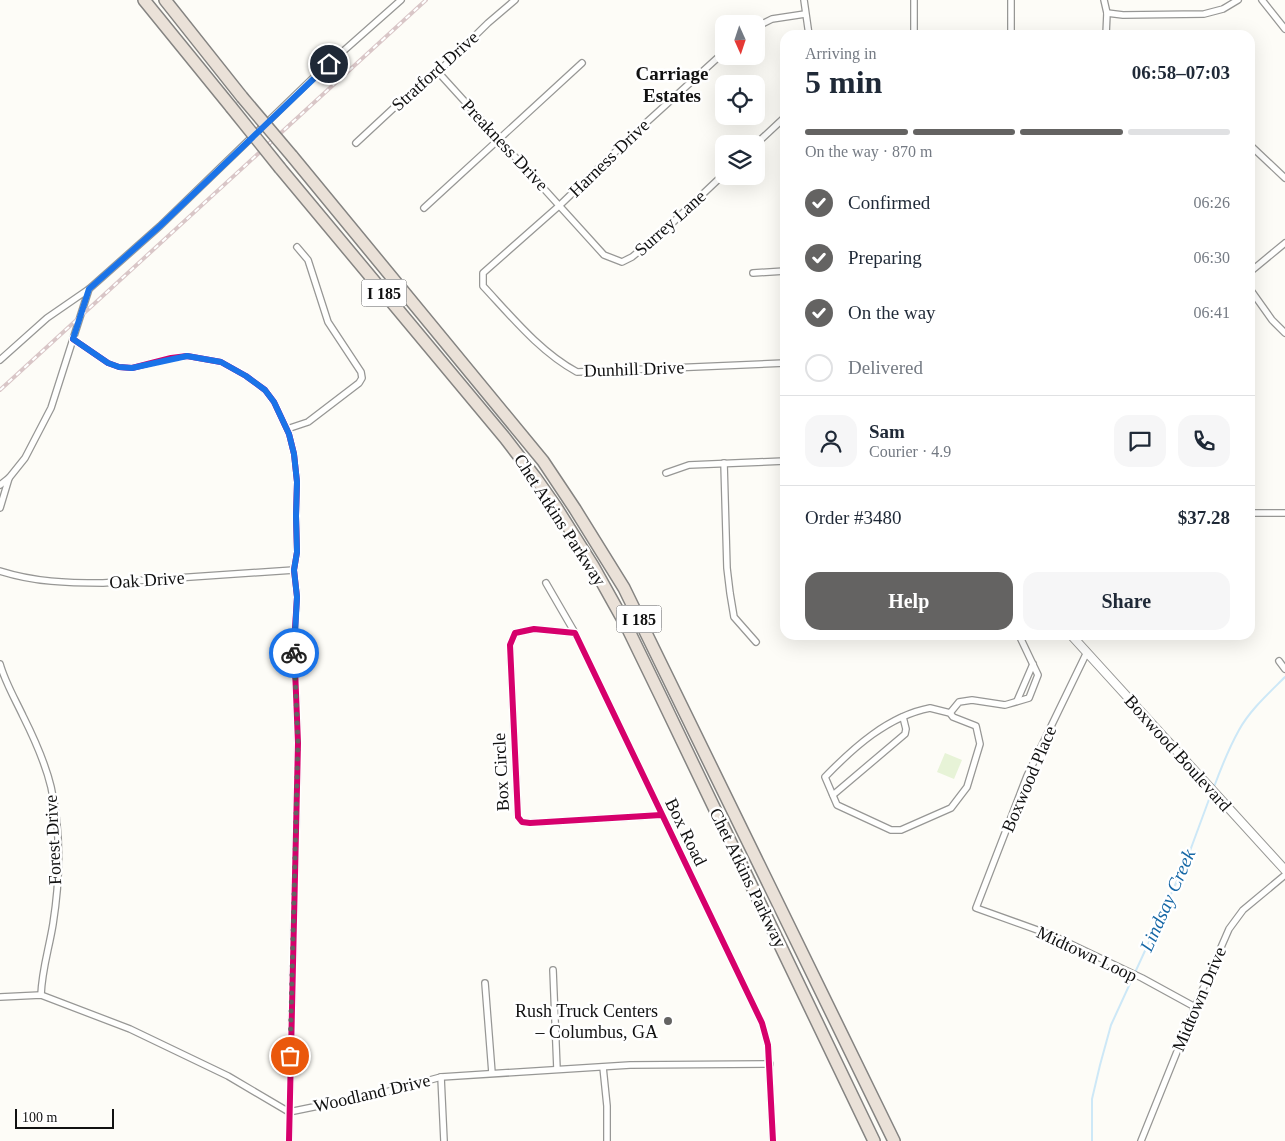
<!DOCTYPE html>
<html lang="en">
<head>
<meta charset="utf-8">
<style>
  body { margin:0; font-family:"Times New Roman",serif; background:#f6f6f7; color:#1f2937; height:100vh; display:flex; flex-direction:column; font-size:19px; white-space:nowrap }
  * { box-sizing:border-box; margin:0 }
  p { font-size:16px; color:#747a83 }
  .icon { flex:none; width:28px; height:28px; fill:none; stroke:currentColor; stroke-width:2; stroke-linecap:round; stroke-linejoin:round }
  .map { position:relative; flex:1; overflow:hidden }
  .drawer { position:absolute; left:780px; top:30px; width:475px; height:610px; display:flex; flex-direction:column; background:#fff; border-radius:15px; box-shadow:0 5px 20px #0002 }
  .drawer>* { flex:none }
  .needle { width:32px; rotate:177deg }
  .controls { position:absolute; left:715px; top:15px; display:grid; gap:10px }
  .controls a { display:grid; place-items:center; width:50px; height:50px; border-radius:10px; background:#fff; box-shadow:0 5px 20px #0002; font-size:25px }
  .scale { position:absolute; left:15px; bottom:12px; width:99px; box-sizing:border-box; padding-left:5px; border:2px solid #111; border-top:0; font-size:14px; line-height:18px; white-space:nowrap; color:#111; -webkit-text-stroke:4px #fff; paint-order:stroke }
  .pin { position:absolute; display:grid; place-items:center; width:42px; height:42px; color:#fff; margin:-21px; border:2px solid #fff; border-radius:50%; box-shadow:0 1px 5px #0007 }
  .courier { position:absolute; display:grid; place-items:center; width:50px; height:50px; margin:-25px; border:4px solid #1a73e8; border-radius:50%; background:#fff; color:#222; box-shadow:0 1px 6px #0007 }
  .headline em { font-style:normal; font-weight:700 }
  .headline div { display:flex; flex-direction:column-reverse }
  .headline { display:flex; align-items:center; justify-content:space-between; height:85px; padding:0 25px }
  h1 { font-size:32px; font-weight:700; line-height:38px }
  .bar { display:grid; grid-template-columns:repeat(4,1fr); gap:8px 5px; align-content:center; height:60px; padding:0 25px }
  .bar i { height:6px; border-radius:4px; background:#e0e1e3 }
  .bar .on { background:#646362 }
  .bar p { grid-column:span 4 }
  .line { display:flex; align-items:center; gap:12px; padding:0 25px; border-top:1px solid #e0e1e3 }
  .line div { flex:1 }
  .round { display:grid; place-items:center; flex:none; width:52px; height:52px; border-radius:15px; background:#f6f6f7 }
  ol { padding:0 25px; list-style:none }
  li { display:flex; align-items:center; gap:15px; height:55px }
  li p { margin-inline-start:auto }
  li .icon { padding:5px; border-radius:50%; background:#646362; color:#fff; stroke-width:4 }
  li:last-child { color:#747a83 }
  li i { width:28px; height:28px; border:2px solid #e0e1e3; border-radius:50% }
  .action { display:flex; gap:10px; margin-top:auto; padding:10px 25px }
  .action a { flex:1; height:58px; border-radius:15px; background:#646362; color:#fff; font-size:20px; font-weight:700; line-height:58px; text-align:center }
  .action a+a { background:#f6f6f7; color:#1f2937 }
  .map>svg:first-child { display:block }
  .green { fill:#e7f3d7 }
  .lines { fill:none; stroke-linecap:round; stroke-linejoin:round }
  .stream { stroke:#cde8f7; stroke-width:2 }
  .minor-casing { stroke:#979795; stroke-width:8 }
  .tertiary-casing { stroke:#979795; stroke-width:10 }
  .motorway-casing { stroke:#858482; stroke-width:14 }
  .minor { stroke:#fffffe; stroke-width:5.5 }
  .tertiary { stroke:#fffffe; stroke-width:8 }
  .motorway { stroke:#eae1d8; stroke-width:11 }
  .rail-casing { stroke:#d9c6c7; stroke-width:4 }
  .rail { stroke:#fff; stroke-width:2; stroke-dasharray:5.5; stroke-linecap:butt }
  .motorway-bridge-casing { stroke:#858482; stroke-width:14; stroke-linecap:butt }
  .motorway-bridge { stroke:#eae1d8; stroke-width:11 }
  .cycleway-casing { stroke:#fff; stroke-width:9 }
  .cycleway { stroke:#d6006c; stroke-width:6 }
  .done { stroke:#646362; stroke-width:5; stroke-dasharray:0 9 }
  .route { stroke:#1a73e8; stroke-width:6 }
  .poi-dot { fill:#646362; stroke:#fff; stroke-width:2 }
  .labels { text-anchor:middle; stroke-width:5; stroke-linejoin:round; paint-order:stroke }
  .shield { fill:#fff; stroke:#585858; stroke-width:1 }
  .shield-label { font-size:16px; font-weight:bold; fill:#111 }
  .street-label { font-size:18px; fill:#111; stroke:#fff }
  .poi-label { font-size:18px; fill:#111; stroke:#fff; text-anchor:end }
  .neighbourhood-label { font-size:19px; font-weight:bold; fill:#111; stroke:#fff }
  .water-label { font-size:19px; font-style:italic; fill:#1768a6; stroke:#fff }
</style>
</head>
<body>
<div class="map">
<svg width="1285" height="1141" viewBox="0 0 1285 1141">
  <rect width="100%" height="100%" fill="#fdfcf7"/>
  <!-- green -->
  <polygon class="green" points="945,753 962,760 954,779 937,772"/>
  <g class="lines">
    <!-- stream -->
    <g class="stream">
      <path d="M1214,787C1221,768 1229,748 1239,730C1250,710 1269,693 1285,677"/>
      <polyline points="1092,1141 1092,1099 1100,1065 1111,1025 1187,859 1211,794"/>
    </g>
    <defs>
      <g id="minor">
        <polyline points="804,0 809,35"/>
        <polyline points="1104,0 1107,13 1106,35"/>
        <polyline points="1262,0 1285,29"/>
        <polyline points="1107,13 1123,15 1204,14 1223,9 1238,0"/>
        <polyline points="756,27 772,19 805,14"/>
        <polyline points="914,35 914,0"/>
        <polyline points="1011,35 1011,0"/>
        <path d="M724,52L637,131L560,205L483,273V286C511,316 540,352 577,372L785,363"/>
        <polyline points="438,72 604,255 622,262 632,257 668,227 724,174"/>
        <polyline points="356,143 398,104 438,72 488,23 515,0"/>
        <polyline points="756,144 785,117"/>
        <polyline points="1250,145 1285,178"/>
        <polyline points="424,208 582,63"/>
        <polyline points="1250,272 1285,243"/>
        <polyline points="753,273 785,271"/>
        <polyline points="1250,289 1272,320 1285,333"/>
        <polyline points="73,339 108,363 119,367 132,368 171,358 187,356 221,362 246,376 265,390 274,402 289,434 294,454 297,482 296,516 297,552 294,570 297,597 294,644 298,743 289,1141"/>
        <polyline points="0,360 47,318 89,289"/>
        <polyline points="287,429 308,422 359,383 362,378 361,372 328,322 308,260 297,247"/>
        <polyline points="724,463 727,568 730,593 734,617 756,642"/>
        <polyline points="666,473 689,465 785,461"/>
        <polyline points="0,485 9,478 25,458 51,408 89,289 160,226 314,77 401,0"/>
        <polyline points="0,508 9,478"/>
        <polyline points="1250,513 1285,513"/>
        <path d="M0,571C35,582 67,583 103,583L294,570"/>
        <polyline points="546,583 575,633"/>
        <polyline points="1087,652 1027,776 976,908 1054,936 1142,978 1195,1007"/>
        <polyline points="1279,661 1285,669"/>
        <path d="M0,664C5,682 15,699 23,716C33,736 46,766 51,787C61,831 60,880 53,924C49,949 42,969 41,995"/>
        <polyline points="1017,701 1033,664"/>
        <path d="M930,708L950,713L953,717L976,726L980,744L967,787L951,808L901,830H891L837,805L825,777C853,748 888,716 930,708Z"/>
        <polyline points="950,713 959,702 972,700 1005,705 1029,698 1038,675 1019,635"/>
        <polyline points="833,795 905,734 906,729 903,717"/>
        <polyline points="661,815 530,823 522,822 518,817 510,645 515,633 534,629 575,633 762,1023 768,1045 773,1141"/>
        <polyline points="553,970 557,1069"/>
        <polyline points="485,983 492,1073"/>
        <polyline points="0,997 41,995 130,1029 228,1076 289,1112 382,1093 441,1077 630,1065 770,1064"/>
        <polyline points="603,1067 607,1106 607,1141"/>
        <polyline points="441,1077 444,1141"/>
        <polyline points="1141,1141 1195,1007 1229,929 1243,910 1285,875"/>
      </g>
      <polyline id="tertiary" points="1071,635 1285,870"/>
      <g id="motorway">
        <polyline points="144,0 231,107"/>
        <polyline points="165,0 242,97"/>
        <polyline points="292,156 543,461 575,509 624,588 894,1141"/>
        <polyline points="280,168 505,438 535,477 556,507 593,566 627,627 661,697 874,1141"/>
      </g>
    </defs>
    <!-- minor casing -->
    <use href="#minor" class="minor-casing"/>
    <!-- tertiary casing -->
    <use href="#tertiary" class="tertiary-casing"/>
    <!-- motorway casing -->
    <use href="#motorway" class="motorway-casing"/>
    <!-- minor -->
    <use href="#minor" class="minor"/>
    <!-- tertiary -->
    <use href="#tertiary" class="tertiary"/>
    <!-- motorway -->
    <use href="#motorway" class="motorway"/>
    <defs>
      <polyline id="rail" points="0,390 426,0"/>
    </defs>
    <!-- rail casing -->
    <use href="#rail" class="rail-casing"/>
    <!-- rail -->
    <use href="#rail" class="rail"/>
    <defs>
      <g id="motorway-bridge">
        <polyline points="242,97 292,156"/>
        <polyline points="231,107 280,168"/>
      </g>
    </defs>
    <!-- motorway-bridge casing -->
    <use href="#motorway-bridge" class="motorway-bridge-casing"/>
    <!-- motorway-bridge -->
    <use href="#motorway-bridge" class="motorway-bridge"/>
    <defs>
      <g id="cycleway">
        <polyline points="73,339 108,363 119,367 132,368 171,358 187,356 221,362 246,376 265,390 274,402 289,434 294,454 297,482 296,516 297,552 294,570 297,597 294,644 298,743 289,1141"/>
        <polyline points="661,815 530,823 522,822 518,817 510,645 515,633 534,629 575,633 762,1023 768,1045 773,1141"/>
      </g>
    </defs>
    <!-- cycleway casing -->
    <use href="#cycleway" class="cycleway-casing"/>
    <!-- cycleway -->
    <use href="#cycleway" class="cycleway"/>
  </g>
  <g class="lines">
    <!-- done -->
    <polyline class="done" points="290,1056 298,742 294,653"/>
    <!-- route -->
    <polyline class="route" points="294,653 297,597 294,570 297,552 296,516 297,482 294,454 289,434 274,402 265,390 246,376 221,362 187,356 132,368 119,367 108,363 73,339 89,289 160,226 329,64"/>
  </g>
  <!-- markers -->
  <circle class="poi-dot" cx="668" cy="1021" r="5"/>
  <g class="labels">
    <!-- shield labels -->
    <g class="shield">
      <rect x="361.5" y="279.5" width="45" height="27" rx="4"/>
      <rect x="616.5" y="605.5" width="45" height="27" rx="4"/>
    </g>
    <g class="shield-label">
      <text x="384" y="299">I 185</text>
      <text x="639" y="625">I 185</text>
    </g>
    <!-- street labels -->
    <g class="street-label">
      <text transform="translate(435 71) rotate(-42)" y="6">Stratford Drive</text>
      <text transform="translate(505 145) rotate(47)" y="6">Preakness Drive</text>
      <text transform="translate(609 158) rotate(-44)" y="6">Harness Drive</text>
      <text transform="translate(670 223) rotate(-42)" y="6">Surrey Lane</text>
      <text transform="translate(634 369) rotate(-2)" y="6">Dunhill Drive</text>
      <text transform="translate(560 520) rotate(57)" y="6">Chet Atkins Parkway</text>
      <text transform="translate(147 580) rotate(-4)" y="6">Oak Drive</text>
      <text transform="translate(1178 753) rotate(48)" y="6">Boxwood Boulevard</text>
      <text transform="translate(501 772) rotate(-93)" y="6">Box Circle</text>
      <text transform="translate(1029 779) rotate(-67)" y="6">Boxwood Place</text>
      <text transform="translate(686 832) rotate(64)" y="6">Box Road</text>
      <text transform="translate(53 840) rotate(-93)" y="6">Forest Drive</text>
      <text transform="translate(748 878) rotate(64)" y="6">Chet Atkins Parkway</text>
      <text transform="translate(1087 954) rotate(25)" y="6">Midtown Loop</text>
      <text transform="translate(1199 999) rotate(-67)" y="6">Midtown Drive</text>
      <text transform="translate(372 1093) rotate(-13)" y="6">Woodland Drive</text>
    </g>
    <!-- poi labels -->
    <g class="poi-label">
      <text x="658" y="1017">Rush Truck Centers<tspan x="658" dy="21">– Columbus, GA</tspan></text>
    </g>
    <!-- neighbourhood labels -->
    <g class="neighbourhood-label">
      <text x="672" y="80">Carriage<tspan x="672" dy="22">Estates</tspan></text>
    </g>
    <!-- water labels -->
    <g class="water-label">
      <text transform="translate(1167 900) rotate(-66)" y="7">Lindsay Creek</text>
    </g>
  </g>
</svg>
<div class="controls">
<a><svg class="needle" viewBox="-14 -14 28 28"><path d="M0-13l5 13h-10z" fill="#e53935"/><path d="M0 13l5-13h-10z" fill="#747a83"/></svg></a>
<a><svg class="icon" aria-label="locate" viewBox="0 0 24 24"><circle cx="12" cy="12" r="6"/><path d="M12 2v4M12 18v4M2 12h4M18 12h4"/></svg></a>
<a><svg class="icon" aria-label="layers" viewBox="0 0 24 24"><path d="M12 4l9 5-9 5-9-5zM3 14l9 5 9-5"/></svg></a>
</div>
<div class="scale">100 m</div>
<div class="pin" style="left:290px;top:1056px;background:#ea580c"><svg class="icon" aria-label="bag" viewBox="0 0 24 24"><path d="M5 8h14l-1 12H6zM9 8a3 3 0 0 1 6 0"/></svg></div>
<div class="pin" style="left:329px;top:64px;background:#1f2937"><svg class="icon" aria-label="home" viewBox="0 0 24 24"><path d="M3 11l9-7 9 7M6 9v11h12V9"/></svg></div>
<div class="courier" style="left:294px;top:653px"><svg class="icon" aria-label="bike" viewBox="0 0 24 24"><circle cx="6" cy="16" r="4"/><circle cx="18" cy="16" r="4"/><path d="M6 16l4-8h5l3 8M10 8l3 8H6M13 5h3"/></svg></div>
<section class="drawer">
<div class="headline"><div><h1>5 min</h1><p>Arriving in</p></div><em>06:58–07:03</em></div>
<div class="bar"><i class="on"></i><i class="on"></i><i class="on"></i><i></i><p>On the way · 870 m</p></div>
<ol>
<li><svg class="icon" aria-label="check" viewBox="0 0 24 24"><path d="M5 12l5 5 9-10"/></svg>Confirmed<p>06:26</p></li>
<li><svg class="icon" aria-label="check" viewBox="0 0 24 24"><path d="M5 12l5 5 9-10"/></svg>Preparing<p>06:30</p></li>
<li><svg class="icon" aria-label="check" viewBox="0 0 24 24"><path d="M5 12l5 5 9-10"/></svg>On the way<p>06:41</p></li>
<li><i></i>Delivered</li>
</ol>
<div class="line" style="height:90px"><a class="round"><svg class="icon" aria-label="person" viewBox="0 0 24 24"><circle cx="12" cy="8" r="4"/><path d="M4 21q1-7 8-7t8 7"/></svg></a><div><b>Sam</b><p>Courier · 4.9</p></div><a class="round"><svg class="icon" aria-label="chat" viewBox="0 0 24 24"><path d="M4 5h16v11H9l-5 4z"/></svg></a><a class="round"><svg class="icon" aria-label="phone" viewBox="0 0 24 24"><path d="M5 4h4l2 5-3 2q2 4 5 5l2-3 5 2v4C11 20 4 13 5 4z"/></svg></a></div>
<div class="line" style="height:65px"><div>Order #3480</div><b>$37.28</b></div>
<div class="action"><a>Help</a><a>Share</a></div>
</section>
</div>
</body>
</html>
